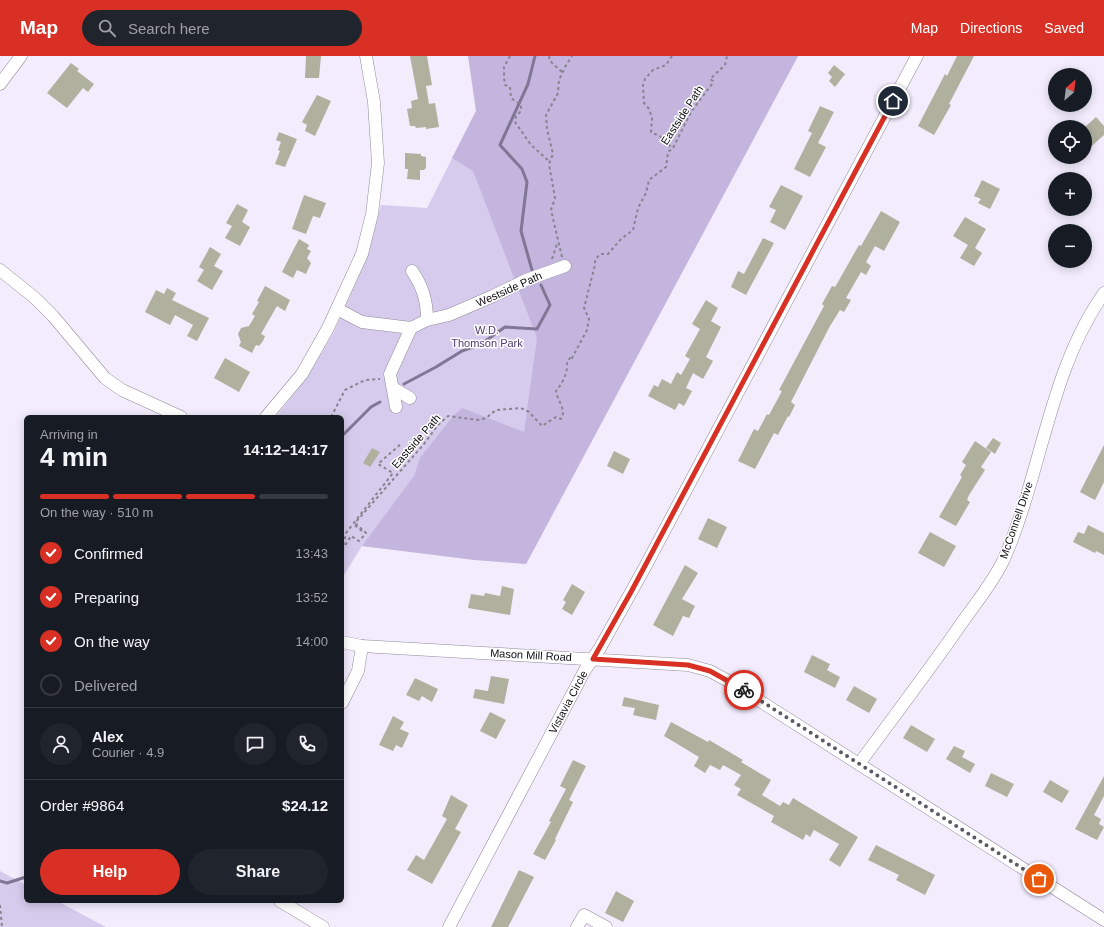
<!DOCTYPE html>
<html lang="en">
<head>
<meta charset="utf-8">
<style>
  body { margin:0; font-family:Helvetica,sans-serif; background:#20242c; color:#f1f3f6; height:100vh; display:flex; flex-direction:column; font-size:15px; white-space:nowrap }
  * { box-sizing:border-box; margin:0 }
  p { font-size:13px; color:#9ea1a6 }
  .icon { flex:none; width:22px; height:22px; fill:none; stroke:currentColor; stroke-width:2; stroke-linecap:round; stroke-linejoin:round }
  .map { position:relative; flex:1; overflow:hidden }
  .side { position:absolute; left:24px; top:359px; width:320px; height:488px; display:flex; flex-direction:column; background:#171b24; border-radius:6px; box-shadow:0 2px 10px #0003 }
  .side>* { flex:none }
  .needle { width:26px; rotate:28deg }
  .controls { position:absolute; left:1048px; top:12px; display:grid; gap:8px }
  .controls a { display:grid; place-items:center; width:44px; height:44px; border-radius:50%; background:#171b24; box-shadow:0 2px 10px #0003; font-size:20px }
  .pin { position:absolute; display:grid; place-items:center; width:34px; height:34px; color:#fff; margin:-17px; border:2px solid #fff; border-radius:50%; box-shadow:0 1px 4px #0007 }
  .courier { position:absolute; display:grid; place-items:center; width:40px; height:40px; margin:-20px; border:3px solid #d93025; border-radius:50%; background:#fff; color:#222; box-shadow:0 1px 5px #0007 }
  .summary em { font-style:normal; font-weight:800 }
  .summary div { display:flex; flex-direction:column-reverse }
  .summary { display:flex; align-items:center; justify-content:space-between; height:68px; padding:0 16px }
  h1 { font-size:26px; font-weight:800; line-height:30px }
  .bar { display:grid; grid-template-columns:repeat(4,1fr); gap:6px 4px; align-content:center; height:48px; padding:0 16px }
  .bar i { height:5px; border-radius:3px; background:#363941 }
  .bar .active { background:#d93025 }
  .bar p { grid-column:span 4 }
  .line { display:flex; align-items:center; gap:10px; padding:0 16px; border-top:1px solid #363941 }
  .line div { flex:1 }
  .round { display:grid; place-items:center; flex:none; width:42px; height:42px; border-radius:21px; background:#20242c }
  ol { padding:0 16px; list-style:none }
  li { display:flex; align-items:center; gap:12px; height:44px }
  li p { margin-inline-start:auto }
  li .icon { padding:4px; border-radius:50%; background:#d93025; color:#fff; stroke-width:4 }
  li:last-child { color:#9ea1a6 }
  li i { width:22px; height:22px; border:2px solid #363941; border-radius:50% }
  .action { display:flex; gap:8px; margin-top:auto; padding:8px 16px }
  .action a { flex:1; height:46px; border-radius:24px; background:#d93025; color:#fff; font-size:16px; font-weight:800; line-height:46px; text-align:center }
  .action a+a { background:#20242c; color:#f1f3f6 }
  header { display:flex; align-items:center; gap:24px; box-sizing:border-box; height:56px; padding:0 20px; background:#d93025; color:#fff }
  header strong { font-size:19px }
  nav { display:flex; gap:22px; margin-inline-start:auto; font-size:14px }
  .search { width:280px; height:36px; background:#20242c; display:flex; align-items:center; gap:10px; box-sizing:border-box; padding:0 14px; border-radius:22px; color:#9ea1a6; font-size:15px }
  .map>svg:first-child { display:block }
  .green { fill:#d6cbec }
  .forest { fill:#c4b5df }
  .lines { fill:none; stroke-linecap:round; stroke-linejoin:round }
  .stream { stroke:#817694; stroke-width:3 }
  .building { fill:#b0b09f }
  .minor-casing { stroke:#908a9a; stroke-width:13 }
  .path { stroke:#88838f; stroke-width:2; stroke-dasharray:3 3; stroke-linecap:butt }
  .minor { stroke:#fff; stroke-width:12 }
  .done { stroke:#5e5a64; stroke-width:4; stroke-dasharray:0 7.2 }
  .route { stroke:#d93025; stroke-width:5 }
  .labels { text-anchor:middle; stroke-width:3; stroke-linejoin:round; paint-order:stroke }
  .street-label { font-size:11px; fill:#0e0c12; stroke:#fff }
  .park-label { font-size:11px; fill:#4f396e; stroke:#fff }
</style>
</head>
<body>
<header>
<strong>Map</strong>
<div class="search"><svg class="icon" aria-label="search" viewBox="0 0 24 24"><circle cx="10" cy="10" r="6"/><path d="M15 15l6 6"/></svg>Search here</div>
<nav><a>Map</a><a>Directions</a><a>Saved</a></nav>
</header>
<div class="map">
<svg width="1104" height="871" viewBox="0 0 1104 871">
  <rect width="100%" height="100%" fill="#f2ecfd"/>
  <!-- green -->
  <g class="green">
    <polygon points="504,0 798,0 526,508 362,490 342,522 342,361 276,361 306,323 334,276 367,202 381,149 427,152"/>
    <polygon points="0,815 26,829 26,845 57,845 106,871 0,871"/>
  </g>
  <!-- forest -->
  <polygon class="forest" points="468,0 798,0 526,508 474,504 362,490 414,420 420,402 453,360 462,352 524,376 537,282 473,115 452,102 476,55"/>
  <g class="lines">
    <!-- stream -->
    <g class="stream">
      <polyline points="532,214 521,175 527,126 522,113 500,89 528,28 535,0"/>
      <polyline points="404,328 436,311 462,295 481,288 505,271 537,273 550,249 541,229"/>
      <polyline points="342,380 371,351 380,346"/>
      <polyline points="0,825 7,827 26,821"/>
    </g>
  </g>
  <!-- building -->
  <g class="building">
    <polygon points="306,0 321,0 319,22 305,22"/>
    <polygon points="410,0 427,0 432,29 426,30 429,48 435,47 439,71 426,73 426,71 416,72 415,70 410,70 407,53 412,52 411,45 418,43"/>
    <polygon points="957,0 974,0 949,48 951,49 934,79 918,70 945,18 947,20"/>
    <polygon points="71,7 79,13 77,15 94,28 88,36 83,32 67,52 47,37"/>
    <polygon points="834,9 845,18 835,31 829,25 832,21 828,17"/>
    <polygon points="317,39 331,45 315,80 305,75 307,69 302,66"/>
    <polygon points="820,50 834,56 818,87 826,91 810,121 794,113 812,77 808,75"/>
    <polygon points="1096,61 1104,70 1104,79 1085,96 1085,71"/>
    <polygon points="279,76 297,83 285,111 275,108 280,95 278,94 281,86 276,84"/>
    <polygon points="405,97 421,98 421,100 426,101 426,112 424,114 420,114 420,124 407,123 408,113 405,113"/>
    <polygon points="982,124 1000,133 990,153 978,147 981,143 974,140"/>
    <polygon points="781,129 803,140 785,174 770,166 776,154 769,151"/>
    <polygon points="304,139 326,147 320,162 313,160 306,178 292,173"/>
    <polygon points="237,148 248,154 242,166 250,171 240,190 225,182 232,170 226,167"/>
    <polygon points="881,155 900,166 884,195 875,190 866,206 871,210 866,219 861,216 846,242 851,244 844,256 840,254 830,270 791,346 795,349 789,361 788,360 778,379 774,377 755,413 738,405 754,373 758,375 767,358 769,359 782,335 779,334 824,250 822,248 832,230 835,231 838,226 859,189 861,190"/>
    <polygon points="965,161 986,173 975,192 982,197 974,210 960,202 968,189 953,180"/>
    <polygon points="763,182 774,187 746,239 731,231 738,215 744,218"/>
    <polygon points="299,183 309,189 307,193 311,195 307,202 311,207 306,218 297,214 293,222 282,216"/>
    <polygon points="210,191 221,198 214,210 223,215 212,234 197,225 204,214 199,211"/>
    <polygon points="265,230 290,244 285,255 277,250 261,278 265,280 263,285 259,290 256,289 252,297 239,290 241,286 238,278 241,272 249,270 255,260 252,258 259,246 257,245"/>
    <polygon points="167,232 176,237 172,244 209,262 197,285 187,280 193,269 175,259 170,269 145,256 156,234 164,238"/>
    <polygon points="706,244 718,252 711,265 721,271 706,301 713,305 703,323 693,317 686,332 692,335 684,350 679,347 675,354 648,340 654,329 658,331 662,323 671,328 677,316 681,319 690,303 685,300 700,273 692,268"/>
    <polygon points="225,302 250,316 239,336 214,322"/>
    <polygon points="993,382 1001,387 995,398 986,392"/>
    <polygon points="975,385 991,396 981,411 985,414 969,439 967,444 970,446 956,470 939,461 962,421 960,419 966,409 962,406"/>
    <polygon points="1104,389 1104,426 1095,444 1080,436"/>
    <polygon points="372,392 380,396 370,411 363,407"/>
    <polygon points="614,395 630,403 623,418 607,410"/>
    <polygon points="708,462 727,471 717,492 698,483"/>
    <polygon points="1088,469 1104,477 1104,499 1096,495 1095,497 1073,486 1078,476 1084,478"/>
    <polygon points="930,476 956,490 944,511 918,497"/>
    <polygon points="685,509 698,517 682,543 695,550 689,562 683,560 673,580 653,569"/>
    <polygon points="572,528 585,536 572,559 562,553 566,546 563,544"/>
    <polygon points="502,530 514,533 510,559 468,552 471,538 484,540 485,537 500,540"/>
    <polygon points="812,599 830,608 827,614 840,621 835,632 804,616"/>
    <polygon points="491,620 509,623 504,648 473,642 475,633 488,635"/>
    <polygon points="415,622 438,633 432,646 422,640 419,645 406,639"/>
    <polygon points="854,630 877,643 869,657 846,644"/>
    <polygon points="624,641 659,649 656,664 633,659 635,652 622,650"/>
    <polygon points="490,656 506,664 496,683 480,675"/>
    <polygon points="393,660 404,666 400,673 409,677 402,692 396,689 393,695 379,689"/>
    <polygon points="671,666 708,686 709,684 743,704 741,706 771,724 762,739 780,750 783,746 789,749 793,742 858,781 840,811 829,804 839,788 814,774 810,781 806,778 803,784 771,766 774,760 737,739 741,733 734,729 741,719 723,709 720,714 710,709 705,717 694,710 699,701 664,680"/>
    <polygon points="911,669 935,683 927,696 903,682"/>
    <polygon points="954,690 965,695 962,701 975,708 970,717 946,703"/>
    <polygon points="573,704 586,710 569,744 573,746 555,783 556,784 545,804 533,798 551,766 549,765 566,733 560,730"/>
    <polygon points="991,717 1014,728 1007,741 985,730"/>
    <polygon points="1104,720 1104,740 1094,759 1101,763 1099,768 1104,771 1097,784 1075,773"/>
    <polygon points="1050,724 1069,735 1062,747 1043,736"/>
    <polygon points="451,739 468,749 455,773 461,776 432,828 407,814 416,799 424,804 447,763 442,760"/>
    <polygon points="876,789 935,819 925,839 896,824 899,819 868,804"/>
    <polygon points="519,814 534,821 508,871 491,871"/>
    <polygon points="616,835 634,845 623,866 605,857"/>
  </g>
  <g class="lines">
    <defs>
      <g id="minor">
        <polyline points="0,28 21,0"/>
        <polyline points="0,214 35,242 53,260 105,322 122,334 181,361"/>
        <path d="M412,215C423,231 427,245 427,264"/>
        <polyline points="337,253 362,266 411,272 427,264 449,259 493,240 526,224 565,210"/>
        <polyline points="393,332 410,342"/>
        <polyline points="396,351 390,318 411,272"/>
        <polyline points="266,361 302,318 328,272 362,198 372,158 378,107 374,46 366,0"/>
        <polyline points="342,586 362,590 688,609 710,615 730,626 1104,864"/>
        <polyline points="342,647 358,615 362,590"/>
        <path d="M859,708C892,663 927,617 959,571C974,549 993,527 1004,503C1042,416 1049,315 1104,237"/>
        <polyline points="280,845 323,871"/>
        <polyline points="449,871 585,614 600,592 645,511 917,0"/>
        <polyline points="577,871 584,859 606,871"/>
      </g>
    </defs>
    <!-- minor casing -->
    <use href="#minor" class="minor-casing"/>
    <!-- path -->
    <g class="path">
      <path d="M510,0L504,11C504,15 504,26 505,29L510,31L511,42L521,49V55L516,60L515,66L531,89L550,106"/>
      <polyline points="549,0 550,5 562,16"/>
      <polyline points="672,0 666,9 653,14 645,23 643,29 644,47 649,53 652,62 651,76 661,81 672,92"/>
      <polyline points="562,201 551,154 555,142 549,108 553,98 547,73 546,59 558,37 559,24 565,11 572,0"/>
      <polyline points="552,203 557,188"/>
      <polyline points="331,361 345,334 365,324 380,323"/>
      <polyline points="362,475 353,468 393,417 378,408 402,387"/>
      <path d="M342,494L351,480L359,485L366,477L355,467L424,388L438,369L448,360L478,364L486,362L496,354L521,352L529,356L542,370L556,361L561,363C567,354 557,344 556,335C563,327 568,316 567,306L570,302L571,304L587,274L589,263L584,252L595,209V204L600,198H608L621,183L633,174L638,152L646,137L649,124L666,111L668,96L673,92L691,56L712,28L713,25L710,23L725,9L727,0"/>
      <polyline points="342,495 346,477 353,468"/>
      <polyline points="0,849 2,871"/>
    </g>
    <!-- minor -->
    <use href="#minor" class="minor"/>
  </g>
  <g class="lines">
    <!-- done -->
    <polyline class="done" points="744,634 1039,823"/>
    <!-- route -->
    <polyline class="route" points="744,634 710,615 688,609 593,603 631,536 893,45"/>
  </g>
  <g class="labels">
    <!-- street labels -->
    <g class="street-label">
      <text transform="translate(682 59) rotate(-57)" y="4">Eastside Path</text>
      <text transform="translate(509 233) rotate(-24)" y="4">Westside Path</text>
      <text transform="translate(416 385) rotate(-49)" y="4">Eastside Path</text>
      <text transform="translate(1016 464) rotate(-71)" y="4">McConnell Drive</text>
      <text transform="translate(531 599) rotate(3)" y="4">Mason Mill Road</text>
      <text transform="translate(568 646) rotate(-62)" y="4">Vistavia Circle</text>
    </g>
    <!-- park labels -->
    <g class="park-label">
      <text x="487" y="278">W.D.<tspan x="487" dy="13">Thomson Park</tspan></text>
    </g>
  </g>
</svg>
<div class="controls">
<a><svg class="needle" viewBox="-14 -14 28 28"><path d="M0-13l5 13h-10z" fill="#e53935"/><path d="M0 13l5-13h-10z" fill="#9ea1a6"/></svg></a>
<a><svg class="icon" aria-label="locate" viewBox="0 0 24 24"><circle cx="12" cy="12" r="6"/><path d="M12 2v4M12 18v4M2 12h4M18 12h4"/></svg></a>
<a>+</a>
<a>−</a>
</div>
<div class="pin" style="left:1039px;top:823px;background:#ea580c"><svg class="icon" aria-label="bag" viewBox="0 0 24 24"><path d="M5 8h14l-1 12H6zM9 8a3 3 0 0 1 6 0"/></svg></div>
<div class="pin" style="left:893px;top:45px;background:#1f2937"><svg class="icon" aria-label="home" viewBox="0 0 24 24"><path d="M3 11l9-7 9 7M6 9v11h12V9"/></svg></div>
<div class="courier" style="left:744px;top:634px"><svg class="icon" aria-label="bike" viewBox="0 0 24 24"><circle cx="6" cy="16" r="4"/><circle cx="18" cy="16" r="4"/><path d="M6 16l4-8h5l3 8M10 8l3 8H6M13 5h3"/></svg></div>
<section class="side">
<div class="summary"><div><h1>4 min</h1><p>Arriving in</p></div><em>14:12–14:17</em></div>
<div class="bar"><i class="active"></i><i class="active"></i><i class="active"></i><i></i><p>On the way · 510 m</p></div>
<ol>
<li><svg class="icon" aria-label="check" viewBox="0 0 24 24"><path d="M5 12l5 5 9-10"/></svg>Confirmed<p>13:43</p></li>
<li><svg class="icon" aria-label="check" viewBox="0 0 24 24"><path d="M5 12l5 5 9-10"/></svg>Preparing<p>13:52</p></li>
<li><svg class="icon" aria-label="check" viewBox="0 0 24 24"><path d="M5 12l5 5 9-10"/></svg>On the way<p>14:00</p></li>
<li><i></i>Delivered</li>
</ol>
<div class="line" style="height:72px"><a class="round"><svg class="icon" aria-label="person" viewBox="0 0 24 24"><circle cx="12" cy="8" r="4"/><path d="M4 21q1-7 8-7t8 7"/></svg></a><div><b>Alex</b><p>Courier · 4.9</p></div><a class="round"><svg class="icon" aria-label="chat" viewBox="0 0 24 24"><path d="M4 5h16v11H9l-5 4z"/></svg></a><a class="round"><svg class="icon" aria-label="phone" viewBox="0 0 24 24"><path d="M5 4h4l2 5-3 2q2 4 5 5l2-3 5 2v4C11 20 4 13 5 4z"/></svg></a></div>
<div class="line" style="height:52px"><div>Order #9864</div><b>$24.12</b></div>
<div class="action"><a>Help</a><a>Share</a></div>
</section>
</div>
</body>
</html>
